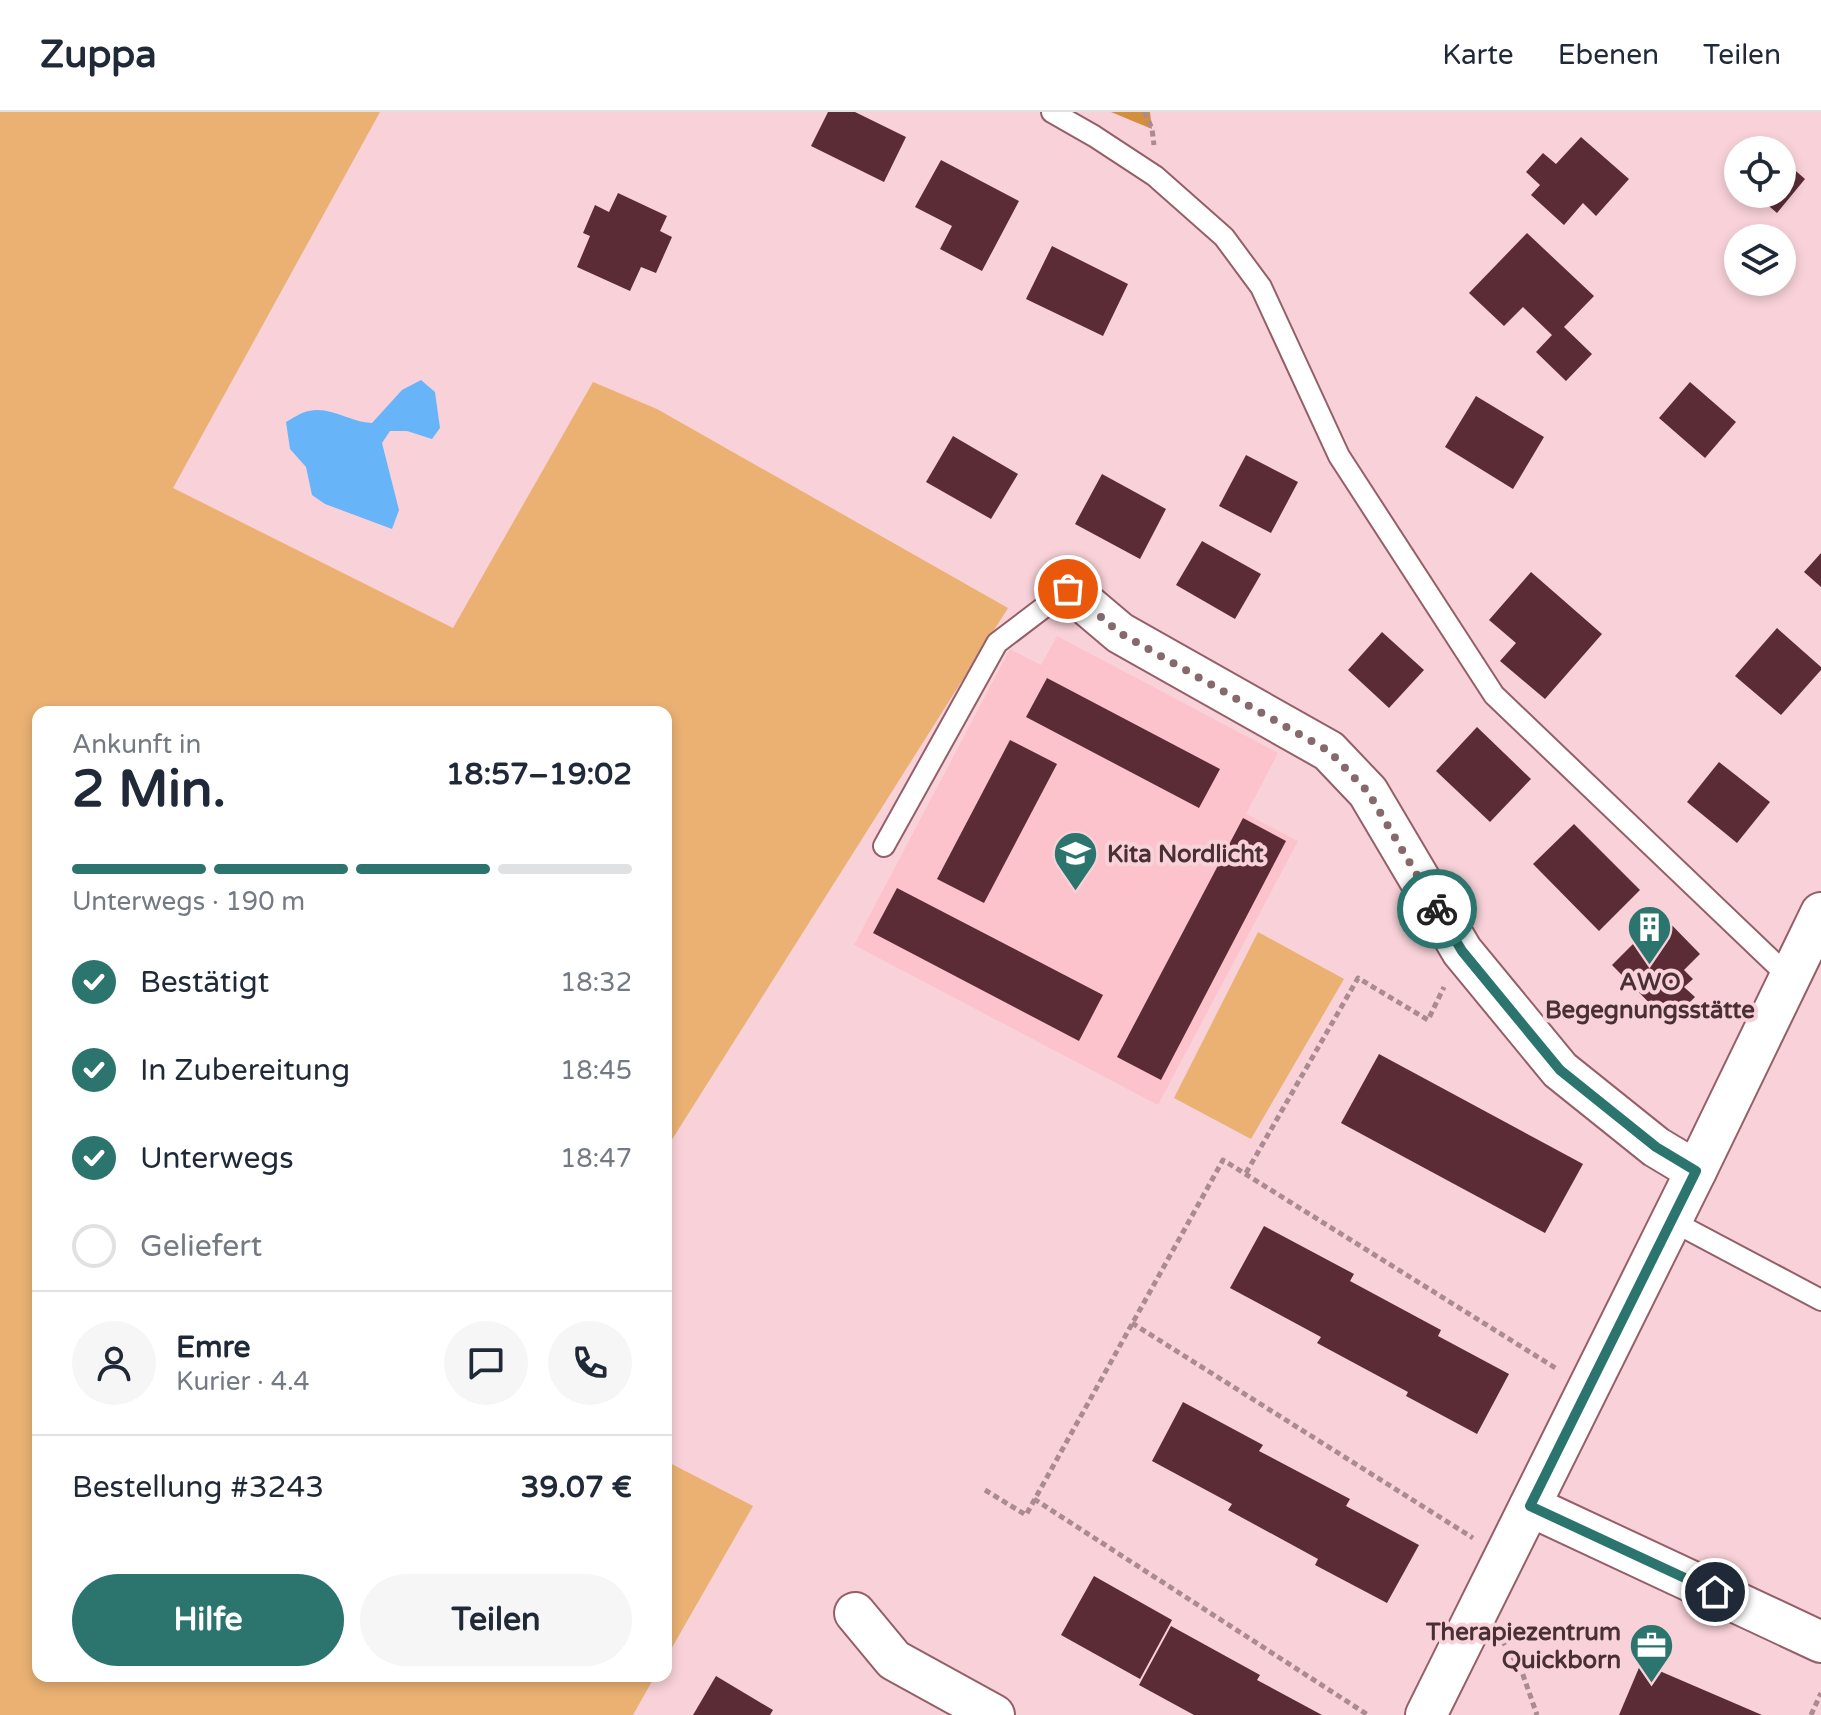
<!DOCTYPE html>
<html lang="de">
<head>
<meta charset="utf-8">
<style>
  body { margin:0; font-family:"Varela Round",sans-serif; background:#f6f6f7; color:#1f2937; height:100vh; display:flex; flex-direction:column; font-size:30px; white-space:nowrap }
  * { box-sizing:border-box; margin:0 }
  p { font-size:26px; color:#747a83 }
  .icon { flex:none; width:44px; height:44px; fill:none; stroke:currentColor; stroke-width:2; stroke-linecap:round; stroke-linejoin:round }
  .map { position:relative; flex:1; overflow:hidden }
  .details { position:absolute; left:32px; top:594px; width:640px; height:976px; display:flex; flex-direction:column; background:#fff; border-radius:16px; box-shadow:0 4px 12px #0003 }
  .details>* { flex:none }
  .controls { position:absolute; left:1724px; top:24px; display:grid; gap:16px }
  .controls a { display:grid; place-items:center; width:72px; height:72px; border-radius:50%; background:#fff; box-shadow:0 4px 12px #0003; font-size:40px }
  .pin { position:absolute; display:grid; place-items:center; width:68px; height:68px; color:#fff; margin:-34px; border:4px solid #fff; border-radius:50%; box-shadow:0 2px 8px #0007 }
  .courier { position:absolute; display:grid; place-items:center; width:80px; height:80px; margin:-40px; border:6px solid #2c756e; border-radius:50%; background:#fff; color:#222; box-shadow:0 2px 10px #0007 }
  .head em { font-style:normal; font-weight:800 }
  .head div { display:flex; flex-direction:column-reverse }
  .head { display:flex; align-items:center; justify-content:space-between; height:136px; padding:0 40px }
  h1 { font-size:52px; font-weight:800; line-height:60px }
  .bar { display:grid; grid-template-columns:repeat(4,1fr); gap:12px 8px; align-content:center; height:96px; padding:0 40px }
  .bar i { height:10px; border-radius:6px; background:#e0e1e3 }
  .bar .current { background:#2c756e }
  .bar p { grid-column:span 4 }
  .line { display:flex; align-items:center; gap:20px; padding:0 40px; border-top:2px solid #e0e1e3 }
  .line div { flex:1 }
  .round { display:grid; place-items:center; flex:none; width:84px; height:84px; border-radius:42px; background:#f6f6f7 }
  ol { padding:0 40px; list-style:none }
  li { display:flex; align-items:center; gap:24px; height:88px }
  li p { margin-inline-start:auto }
  li .icon { padding:8px; border-radius:50%; background:#2c756e; color:#fff; stroke-width:4 }
  li:last-child { color:#747a83 }
  li i { width:44px; height:44px; border:4px solid #e0e1e3; border-radius:50% }
  .button { display:flex; gap:16px; margin-top:auto; padding:16px 40px }
  .button a { flex:1; height:92px; border-radius:48px; background:#2c756e; color:#fff; font-size:32px; font-weight:800; line-height:92px; text-align:center }
  .button a+a { background:#f6f6f7; color:#1f2937 }
  header { display:flex; align-items:center; gap:48px; box-sizing:border-box; height:112px; padding:0 40px; background:#fff; border-bottom:2px solid #e0e1e3 }
  header strong { font-size:38px }
  nav { display:flex; gap:44px; margin-inline-start:auto; font-size:28px }
  .map>svg:first-child { display:block }
  .built { fill:#fcc3cd }
  .green { fill:#eab173 }
  .forest { fill:#d38f3e }
  .water { fill:#68b4f9 }
  .building { fill:#5c2c36 }
  .lines { fill:none; stroke-linecap:round; stroke-linejoin:round }
  .lane-casing { stroke:#955f69; stroke-width:24 }
  .street-casing { stroke:#955f69; stroke-width:44 }
  .path { stroke:#ab8b91; stroke-width:5; stroke-dasharray:6 4; stroke-linecap:butt }
  .lane { stroke:#fff; stroke-width:20 }
  .street { stroke:#fff; stroke-width:40 }
  .done { stroke:#86696d; stroke-width:8; stroke-dasharray:0 14.4 }
  .route { stroke:#2c756e; stroke-width:10 }
  .labels { text-anchor:middle; stroke-width:8; stroke-linejoin:round; paint-order:stroke }
  .poi-label { font-size:24px; font-weight:bold; fill:#483034; stroke:#f8d2d8; text-anchor:start }
</style>
</head>
<body>
<header>
<strong>Zuppa</strong>
<nav><a>Karte</a><a>Ebenen</a><a>Teilen</a></nav>
</header>
<div class="map">
<svg width="1821" height="1603" viewBox="0 0 1821 1603">
  <rect width="100%" height="100%" fill="#f8d2d8"/>
  <!-- built -->
  <polygon class="built" points="1057,524 1278,641 1246,702 1298,729 1158,993 854,833 1010,537 1041,553"/>
  <!-- green -->
  <g class="green">
    <polygon points="0,0 380,0 173,376 453,516 593,270 657,297 1008,496 666,1037 666,600 38,600 38,1564 655,1564 633,1603 0,1603"/>
    <polygon points="1258,820 1344,867 1251,1027 1174,986"/>
    <polygon points="666,1349 753,1394 666,1546"/>
  </g>
  <!-- forest -->
  <polygon class="forest" points="1111,0 1150,0 1152,17"/>
  <!-- water -->
  <path class="water" d="M421,268L435,280L440,316L432,327L407,319H390L382,331L399,398L392,417L325,392L312,383L306,355L290,337L286,310C293,306 302,300 309,299C330,294 352,311 372,311L402,278Z"/>
  <!-- building -->
  <g class="building">
    <polygon points="828,0 855,0 906,25 884,70 811,34"/>
    <polygon points="1581,25 1629,67 1596,104 1583,91 1564,113 1531,83 1540,73 1526,60 1543,41 1556,52"/>
    <polygon points="1758,27 1771,38 1749,38"/>
    <polygon points="1782,47 1805,67 1777,101 1755,82 1782,82"/>
    <polygon points="941,48 1019,89 982,159 940,137 952,114 915,95"/>
    <polygon points="1738,51 1738,68 1730,61"/>
    <polygon points="618,81 667,104 660,119 672,125 656,161 641,155 630,179 577,155 590,124 583,121 595,93 609,100"/>
    <polygon points="1527,121 1594,184 1564,215 1592,242 1566,269 1536,240 1552,223 1523,195 1504,214 1469,181"/>
    <polygon points="1052,134 1128,172 1103,224 1026,187"/>
    <polygon points="1690,270 1736,310 1705,346 1659,306"/>
    <polygon points="1476,284 1544,325 1513,377 1445,335"/>
    <polygon points="953,324 1018,362 991,407 926,370"/>
    <polygon points="1246,343 1298,370 1271,421 1219,394"/>
    <polygon points="1102,362 1166,397 1140,447 1075,412"/>
    <polygon points="1202,429 1261,462 1235,507 1176,473"/>
    <polygon points="1821,441 1821,475 1804,460"/>
    <polygon points="1531,460 1602,522 1545,587 1500,549 1516,531 1489,508"/>
    <polygon points="1777,516 1821,555 1821,558 1781,603 1735,564"/>
    <polygon points="1382,520 1424,558 1389,596 1348,558"/>
    <polygon points="1047,566 1220,657 1199,696 1026,605"/>
    <polygon points="1477,615 1531,667 1490,710 1436,659"/>
    <polygon points="1010,628 1057,652 984,791 937,767"/>
    <polygon points="1719,650 1770,690 1737,731 1687,690"/>
    <polygon points="1243,706 1286,729 1161,968 1117,945"/>
    <polygon points="1574,712 1640,778 1599,819 1533,752"/>
    <polygon points="897,776 1103,883 1079,929 873,821"/>
    <polygon points="1662,803 1700,842 1684,858 1693,867 1684,875 1695,885 1669,911 1612,853"/>
    <polygon points="1379,942 1583,1052 1545,1121 1341,1011"/>
    <polygon points="1264,1114 1354,1162 1350,1169 1441,1218 1438,1224 1509,1262 1477,1322 1406,1284 1408,1280 1317,1231 1321,1225 1230,1176"/>
    <polygon points="1183,1290 1263,1333 1259,1339 1350,1387 1346,1394 1419,1433 1387,1491 1315,1453 1318,1447 1228,1398 1232,1392 1152,1349"/>
    <polygon points="1094,1464 1172,1508 1140,1567 1061,1523"/>
    <polygon points="1171,1514 1260,1563 1257,1568 1322,1603 1194,1603 1139,1573"/>
    <polygon points="1641,1551 1762,1603 1619,1603"/>
    <polygon points="716,1564 773,1598 770,1603 693,1603"/>
  </g>
  <g class="lines">
    <defs>
      <g id="lane">
        <polyline points="1052,0 1094,24 1155,64 1224,125 1261,175 1339,344 1494,583 1790,866"/>
        <polyline points="884,734 997,531 1068,477"/>
        <polyline points="1672,1109 1821,1188"/>
      </g>
      <g id="street">
        <polyline points="1068,477 1120,521 1329,639 1368,680 1462,839 1560,958 1656,1035 1696,1059"/>
        <polyline points="1530,1394 1821,1530"/>
        <polyline points="855,1501 894,1548 994,1603"/>
        <polyline points="1426,1603 1696,1059 1821,801"/>
      </g>
    </defs>
    <!-- lane casing -->
    <use href="#lane" class="lane-casing"/>
    <!-- street casing -->
    <use href="#street" class="street-casing"/>
    <!-- path -->
    <g class="path">
      <polyline points="1145,0 1152,17 1154,33"/>
      <polyline points="1246,1061 1358,866 1428,908 1444,875"/>
      <polyline points="1132,1211 1473,1426"/>
      <polyline points="985,1378 1026,1403 1223,1048 1557,1257"/>
      <polyline points="1034,1387 1368,1603"/>
      <polyline points="1502,1528 1522,1560 1537,1603"/>
      <polyline points="1811,1603 1821,1581"/>
    </g>
    <!-- lane -->
    <use href="#lane" class="lane"/>
    <!-- street -->
    <use href="#street" class="street"/>
  </g>
  <g class="lines">
    <!-- done -->
    <polyline class="done" points="1068,477 1120,521 1329,639 1368,680 1437,797"/>
    <!-- route -->
    <polyline class="route" points="1437,797 1462,839 1560,958 1656,1035 1696,1059 1530,1394 1715,1480"/>
  </g>
  <!-- icons -->
  <defs>
    <symbol id="school-pin" viewBox="-11 -11 22 30"><path d="M0 17L-7.5 6A9.5 9.5 0 1 1 7.5 6Z" fill="#2c756e" stroke="#f8d2d8"/><path d="M0-5L7-2L0 1L-7-2ZM-4 1L0 2.5L4 1V4Q0 6-4 4Z" fill="#fff"/></symbol>
    <symbol id="building-pin" viewBox="-11 -11 22 30"><path d="M0 17L-7.5 6A9.5 9.5 0 1 1 7.5 6Z" fill="#2c756e" stroke="#f8d2d8"/><path d="M-4-6H4V6H1V3H-1V6H-4ZM-2.5-4.3h1.7v1.8h-1.7ZM.8-4.3h1.7v1.8H.8ZM-2.5-1h1.7V.8h-1.7ZM.8-1h1.7V.8H.8Z" fill="#fff"/></symbol>
    <symbol id="office-pin" viewBox="-11 -11 22 30"><path d="M0 17L-7.5 6A9.5 9.5 0 1 1 7.5 6Z" fill="#2c756e" stroke="#f8d2d8"/><path d="M-6-3h4V-5.5h4V-3h4V5H-6ZM-1-4.5V-3h2v-1.5ZM-6 0V1H6V0Z" fill="#fff"/></symbol>
  </defs>
  <g fill-rule="evenodd">
    <use href="#school-pin" x="1050" y="716" width="51" height="69"/>
    <use href="#building-pin" x="1624" y="790" width="51" height="69"/>
    <use href="#office-pin" x="1626" y="1508" width="51" height="69"/>
  </g>
  <g class="labels">
    <!-- poi labels -->
    <g class="poi-label">
      <text x="1107" y="750">Kita Nordlicht</text>
      <text x="1650" y="878" text-anchor="middle">AWO<tspan x="1650" dy="28">Begegnungsstätte</tspan></text>
      <text x="1621" y="1528" text-anchor="end">Therapiezentrum<tspan x="1621" dy="28">Quickborn</tspan></text>
    </g>
  </g>
</svg>
<div class="controls">
<a><svg class="icon" aria-label="locate" viewBox="0 0 24 24"><circle cx="12" cy="12" r="6"/><path d="M12 2v4M12 18v4M2 12h4M18 12h4"/></svg></a>
<a><svg class="icon" aria-label="layers" viewBox="0 0 24 24"><path d="M12 4l9 5-9 5-9-5zM3 14l9 5 9-5"/></svg></a>
</div>
<div class="pin" style="left:1068px;top:477px;background:#ea580c"><svg class="icon" aria-label="bag" viewBox="0 0 24 24"><path d="M5 8h14l-1 12H6zM9 8a3 3 0 0 1 6 0"/></svg></div>
<div class="pin" style="left:1715px;top:1480px;background:#1f2937"><svg class="icon" aria-label="home" viewBox="0 0 24 24"><path d="M3 11l9-7 9 7M6 9v11h12V9"/></svg></div>
<div class="courier" style="left:1437px;top:797px"><svg class="icon" aria-label="bike" viewBox="0 0 24 24"><circle cx="6" cy="16" r="4"/><circle cx="18" cy="16" r="4"/><path d="M6 16l4-8h5l3 8M10 8l3 8H6M13 5h3"/></svg></div>
<section class="details">
<div class="head"><div><h1>2 Min.</h1><p>Ankunft in</p></div><em>18:57–19:02</em></div>
<div class="bar"><i class="current"></i><i class="current"></i><i class="current"></i><i></i><p>Unterwegs · 190 m</p></div>
<ol>
<li><svg class="icon" aria-label="check" viewBox="0 0 24 24"><path d="M5 12l5 5 9-10"/></svg>Bestätigt<p>18:32</p></li>
<li><svg class="icon" aria-label="check" viewBox="0 0 24 24"><path d="M5 12l5 5 9-10"/></svg>In Zubereitung<p>18:45</p></li>
<li><svg class="icon" aria-label="check" viewBox="0 0 24 24"><path d="M5 12l5 5 9-10"/></svg>Unterwegs<p>18:47</p></li>
<li><i></i>Geliefert</li>
</ol>
<div class="line" style="height:144px"><a class="round"><svg class="icon" aria-label="person" viewBox="0 0 24 24"><circle cx="12" cy="8" r="4"/><path d="M4 21q1-7 8-7t8 7"/></svg></a><div><b>Emre</b><p>Kurier · 4.4</p></div><a class="round"><svg class="icon" aria-label="chat" viewBox="0 0 24 24"><path d="M4 5h16v11H9l-5 4z"/></svg></a><a class="round"><svg class="icon" aria-label="phone" viewBox="0 0 24 24"><path d="M5 4h4l2 5-3 2q2 4 5 5l2-3 5 2v4C11 20 4 13 5 4z"/></svg></a></div>
<div class="line" style="height:104px"><div>Bestellung #3243</div><b>39.07 €</b></div>
<div class="button"><a>Hilfe</a><a>Teilen</a></div>
</section>
</div>
</body>
</html>
